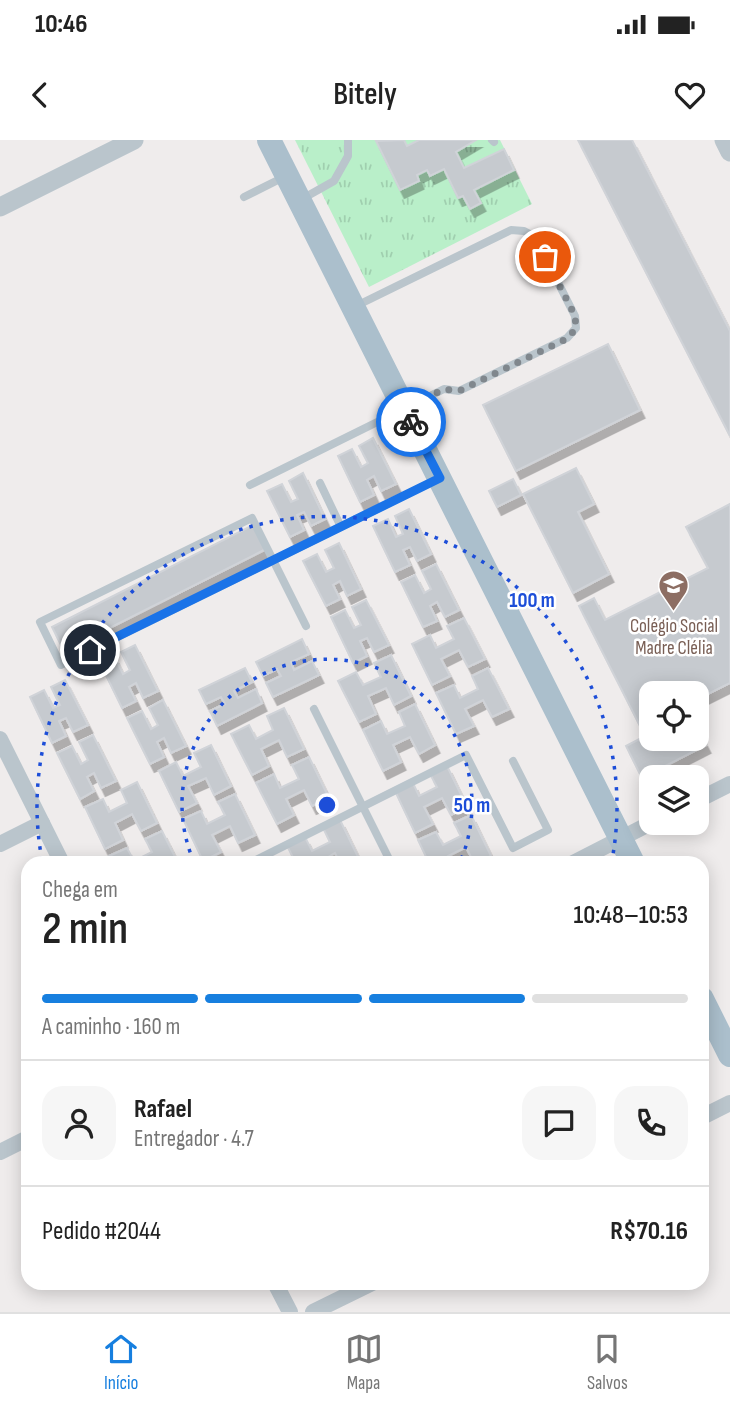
<!DOCTYPE html>
<html lang="pt">
<head>
<meta charset="utf-8">
<style>
  body { margin:0; font-family:"Sofia Sans Condensed",sans-serif; background:#f6f6f6; color:#222; height:100vh; display:flex; flex-direction:column; font-size:26px; white-space:nowrap }
  * { box-sizing:border-box; margin:0 }
  p { font-size:23px; color:#767676 }
  .icon { flex:none; width:38px; height:38px; fill:none; stroke:currentColor; stroke-width:2; stroke-linecap:round; stroke-linejoin:round }
  .map { position:relative; flex:1; overflow:hidden }
  .sheet { position:absolute; left:21px; top:716px; width:688px; height:434px; display:flex; flex-direction:column; background:#fff; border-radius:21px; box-shadow:0 4px 18px #0003 }
  .sheet>* { flex:none }
  .controls { position:absolute; left:639px; top:541px; display:grid; gap:14px }
  .controls a { display:grid; place-items:center; width:70px; height:70px; border-radius:14px; background:#fff; box-shadow:0 4px 18px #0003; font-size:35px }
  .pin { position:absolute; display:grid; place-items:center; width:60px; height:60px; color:#fff; margin:-30px; border:4px solid #fff; border-radius:50%; box-shadow:0 2px 7px #0007 }
  .courier { position:absolute; display:grid; place-items:center; width:70px; height:70px; margin:-35px; border:5px solid #1a73e8; border-radius:50%; background:#fff; color:#222; box-shadow:0 2px 9px #0007 }
  .headline em { font-style:normal; font-weight:600 }
  .headline div { display:flex; flex-direction:column-reverse }
  .headline { display:flex; align-items:center; justify-content:space-between; height:119px; padding:0 21px }
  h1 { font-size:46px; font-weight:600; line-height:52px }
  .bar { display:grid; grid-template-columns:repeat(4,1fr); gap:10px 7px; align-content:center; height:84px; padding:0 21px }
  .bar i { height:9px; border-radius:5px; background:#e0e0e0 }
  .bar .current { background:#177fdf }
  .bar p { grid-column:span 4 }
  .line { display:flex; align-items:center; gap:18px; padding:0 21px; border-top:2px solid #e0e0e0 }
  .line div { flex:1 }
  .round { display:grid; place-items:center; flex:none; width:74px; height:74px; border-radius:21px; background:#f6f6f6 }
  .status { display:flex; justify-content:space-between; align-items:center; height:49px; padding:0 35px; background:#fff; direction:ltr }
  .status svg { height:19px; fill:currentColor }
  header { display:flex; justify-content:space-between; align-items:center; height:91px; padding:0 21px; background:#fff; font-size:32px; font-weight:600 }
  .tab-bar { display:flex; justify-content:space-around; align-items:center; height:98px; border-top:2px solid #e0e0e0; background:#fff; font-size:19px; color:#767676 }
  .tab-bar a { display:grid; justify-items:center; gap:4px }
  .tab-bar .current { color:#177fdf }
  .map>svg:first-child { display:block }
  .grass { fill:url(#grass-tufts) }
  .building { fill:#c6cacf; stroke:#d0d3d8; stroke-width:2; filter:url(#shadow) }
  .lines { fill:none; stroke-linecap:round; stroke-linejoin:round }
  .service { stroke:#bac5cc; stroke-width:8 }
  .minor { stroke:#bac5cc; stroke-width:16 }
  .tertiary { stroke:#bac5cc; stroke-width:19 }
  .primary { stroke:#abbfcc; stroke-width:24 }
  .done { stroke:#80878d; stroke-width:7; stroke-dasharray:0 12.6 }
  .route { stroke:#1a73e8; stroke-width:9 }
  .ring { fill:none; stroke:#1d4ed8; stroke-width:3.5; stroke-dasharray:3.5 7 }
  .labels { text-anchor:middle; stroke-width:5; stroke-linejoin:round; paint-order:stroke }
  .education-label { font-size:19px; fill:#785e54; stroke:#fff }
  .centre { fill:#1d4ed8; stroke:#fff; stroke-width:3.5 }
  .ring-label { font-size:21px; text-anchor:middle; font-weight:bold; fill:#1d4ed8; stroke:#fff; stroke-width:5; stroke-linejoin:round; paint-order:stroke }
</style>
</head>
<body>
<div class="status"><b>10:46</b><svg viewBox="0 0 49 12"><path d="M0 12V9h3v3zM5 12V6h3v6zM10 12V3h3v9zM15 12V0h3v12zM26 1h20v11H26zM47 4h2v5h-2z"/></svg></div>
<header><svg class="icon" aria-label="back" viewBox="0 0 24 24"><path d="M15 5l-7 7 7 7"/></svg>Bitely<svg class="icon" aria-label="heart" viewBox="0 0 24 24"><path d="M12 20l-8-8c-3-5 5-10 8-4 3-6 11-1 8 4z"/></svg></header>
<div class="map">
<svg width="730" height="1172" viewBox="0 0 730 1172">
  <defs>
    <pattern id="grass-tufts" width="24" height="20" patternUnits="userSpaceOnUse" patternTransform="scale(1.75)"><rect width="24" height="20" fill="#b9efc9"/><path d="M3 7l-1-3M5 7V3M7 7l1-3M15 17l-1-3M17 17v-4M19 17l1-3" fill="none" stroke="#a0cfaf"/></pattern>
    <filter id="shadow"><feDropShadow dx="4.5" dy="8" stdDeviation="0" flood-color="#0004"/></filter>
  </defs>
  <rect width="100%" height="100%" fill="#efecec"/>
  <!-- grass -->
  <polygon class="grass" points="295,0 500,0 532,64 369,147"/>
  <!-- building -->
  <g class="building">
    <polygon points="404,0 407,6 419,0 476,0 456,12 464,28 504,9 514,30 474,50 481,63 470,69 463,56 458,58 444,29 430,36 427,30 417,35 419,41 400,50 376,1"/>
    <polygon points="578,0 632,0 730,191 730,296"/>
    <polygon points="608,204 640,270 516,331 483,265"/>
    <polygon points="373,298 396,344 381,351 374,336 367,340 374,355 360,362 338,316 352,309 361,327 368,323 359,306"/>
    <polygon points="576,328 594,364 578,372 609,434 573,453 523,354"/>
    <polygon points="303,333 325,379 311,386 304,372 297,375 304,390 290,397 267,351 282,344 291,362 298,359 289,341"/>
    <polygon points="513,339 521,355 497,367 489,351"/>
    <polygon points="730,364 730,543 696,560 696,553 651,553 651,583 641,588 579,466 594,458 605,480 708,428 686,387"/>
    <polygon points="409,369 431,414 417,421 410,407 403,410 410,425 395,432 373,386 388,379 396,397 403,394 395,376"/>
    <polygon points="253,385 266,409 64,511 52,487"/>
    <polygon points="339,403 361,449 347,456 340,441 333,445 340,459 326,466 303,421 317,414 326,432 334,428 325,410"/>
    <polygon points="436,424 459,470 445,477 437,462 430,466 437,481 423,487 401,442 415,435 424,453 431,449 422,431"/>
    <polygon points="366,460 389,505 374,512 367,498 360,501 367,516 353,523 331,477 345,470 354,488 361,485 352,467"/>
    <polygon points="464,478 485,519 468,527 459,510 441,519 450,536 432,545 412,504 430,495 436,508 454,499 447,486"/>
    <polygon points="302,499 309,514 291,522 294,530 312,521 319,535 273,557 266,543 281,536 277,529 263,536 256,522"/>
    <polygon points="135,505 158,551 143,558 136,543 129,547 136,561 122,568 100,523 114,516 123,534 130,530 121,512"/>
    <polygon points="391,515 411,556 394,565 386,548 368,556 376,574 359,582 338,541 356,532 363,545 381,537 374,523"/>
    <polygon points="245,528 252,542 234,551 238,558 256,549 262,563 217,586 210,571 225,564 221,557 206,564 199,550"/>
    <polygon points="488,528 509,569 492,577 483,560 465,569 474,586 456,594 436,553 454,545 460,558 478,549 472,536"/>
    <polygon points="65,540 88,585 73,592 66,578 59,581 66,596 52,603 30,557 44,550 53,568 60,565 51,547"/>
    <polygon points="163,560 186,606 171,613 164,598 157,602 164,617 150,624 127,578 142,571 151,589 158,585 149,568"/>
    <polygon points="415,564 435,605 419,614 410,597 393,605 401,622 383,631 363,590 381,581 387,594 405,586 399,572"/>
    <polygon points="284,568 304,609 287,617 279,600 261,609 269,626 252,635 231,594 249,585 256,599 273,590 267,576"/>
    <polygon points="696,586 706,605 642,638 626,606 651,593 651,598 696,598"/>
    <polygon points="93,595 116,641 101,648 94,633 87,637 94,651 80,659 57,613 72,606 81,624 88,620 79,602"/>
    <polygon points="211,605 231,646 214,655 206,638 188,646 197,663 179,672 159,631 176,622 183,636 201,627 194,613"/>
    <polygon points="309,617 329,658 312,666 304,650 286,659 294,675 277,684 256,643 274,634 280,648 299,639 292,625"/>
    <polygon points="447,626 467,667 451,675 442,658 424,667 433,684 415,693 395,651 413,643 419,656 437,647 430,634"/>
    <polygon points="137,642 157,683 141,691 132,674 115,683 123,700 105,709 85,667 103,659 109,672 127,663 121,650"/>
    <polygon points="235,654 255,695 238,703 230,686 212,695 221,712 203,721 183,679 201,671 207,684 225,675 218,662"/>
    <polygon points="471,675 491,716 474,723 466,707 448,716 451,723 429,723 418,700 436,692 443,705 461,696 454,683"/>
    <polygon points="340,680 360,721 340,723 335,713 318,723 296,723 287,706 305,697 312,711 330,702 323,688"/>
    <polygon points="162,691 178,723 113,723 109,716 127,708 134,721 152,712 145,699"/>
  </g>
  <g class="lines">
    <!-- service -->
    <g class="service">
      <polyline points="492,0 494,2"/>
      <polyline points="244,57 284,37"/>
      <polyline points="302,59 334,41 348,16 348,0"/>
      <polyline points="320,343 341,387"/>
      <polyline points="250,345 444,249 459,251 567,198 576,188 575,176 535,97 524,91 511,90 356,166"/>
      <path d="M306,486L252,378L40,482L61,525C186,463 311,401 436,340"/>
      <polyline points="314,569 391,723"/>
      <polyline points="250,723 466,615 513,708 548,690 513,621"/>
    </g>
    <!-- minor -->
    <g class="minor">
      <polyline points="0,599 62,723"/>
      <polyline points="696,661 730,644"/>
      <polyline points="0,704 42,683"/>
      <polyline points="573,723 653,682"/>
      <polyline points="702,977 730,963"/>
      <polyline points="0,1012 28,998"/>
      <polyline points="275,1143 290,1172"/>
      <polyline points="313,1172 372,1143"/>
    </g>
    <!-- tertiary -->
    <g class="tertiary">
      <polyline points="724,0 730,12"/>
      <polyline points="0,67 134,0"/>
    </g>
    <!-- primary -->
    <g class="primary">
      <polyline points="269,0 633,723"/>
      <polyline points="702,859 730,915"/>
    </g>
  </g>
  <g class="lines">
    <!-- done -->
    <polyline class="done" points="411,282 405,269 444,249 459,251 568,198 576,188 575,176 545,117"/>
    <!-- route -->
    <polyline class="route" points="90,510 440,338 411,282"/>
  </g>
  <!-- distance rings -->
  <g class="ring">
    <path d="M194 722A145 145 0 1 1 460 722"/>
    <path d="M42 720A290 290 0 1 1 612 720"/>
  </g>
  <!-- icons -->
  <defs>
    <symbol id="school-pin" viewBox="-11 -11 22 30"><path d="M0 17L-7.5 6A9.5 9.5 0 1 1 7.5 6Z" fill="#8d6e63" stroke="#fff"/><path d="M0-5L7-2L0 1L-7-2ZM-4 1L0 2.5L4 1V4Q0 6-4 4Z" fill="#fff"/></symbol>
  </defs>
  <g fill-rule="evenodd">
    <use href="#school-pin" x="656" y="428" width="35" height="47"/>
  </g>
  <g class="labels">
    <!-- education labels -->
    <g class="education-label">
      <text x="674" y="492">Colégio Social<tspan x="674" dy="22">Madre Clélia</tspan></text>
    </g>
  </g>
  <circle cx="327" cy="665" r="10" class="centre"/>
  <g class="ring-label">
    <text x="532" y="467">100 m</text>
    <text x="472" y="672">50 m</text>
  </g>
</svg>
<div class="controls">
<a><svg class="icon" aria-label="locate" viewBox="0 0 24 24"><circle cx="12" cy="12" r="6"/><path d="M12 2v4M12 18v4M2 12h4M18 12h4"/></svg></a>
<a><svg class="icon" aria-label="layers" viewBox="0 0 24 24"><path d="M12 4l9 5-9 5-9-5zM3 14l9 5 9-5"/></svg></a>
</div>
<div class="pin" style="left:545px;top:117px;background:#ea580c"><svg class="icon" aria-label="bag" viewBox="0 0 24 24"><path d="M5 8h14l-1 12H6zM9 8a3 3 0 0 1 6 0"/></svg></div>
<div class="pin" style="left:90px;top:510px;background:#1f2937"><svg class="icon" aria-label="home" viewBox="0 0 24 24"><path d="M3 11l9-7 9 7M6 9v11h12V9"/></svg></div>
<div class="courier" style="left:411px;top:282px"><svg class="icon" aria-label="bike" viewBox="0 0 24 24"><circle cx="6" cy="16" r="4"/><circle cx="18" cy="16" r="4"/><path d="M6 16l4-8h5l3 8M10 8l3 8H6M13 5h3"/></svg></div>
<section class="sheet">
<div class="headline"><div><h1>2 min</h1><p>Chega em</p></div><em>10:48–10:53</em></div>
<div class="bar"><i class="current"></i><i class="current"></i><i class="current"></i><i></i><p>A caminho · 160 m</p></div>
<div class="line" style="height:126px"><a class="round"><svg class="icon" aria-label="person" viewBox="0 0 24 24"><circle cx="12" cy="8" r="4"/><path d="M4 21q1-7 8-7t8 7"/></svg></a><div><b>Rafael</b><p>Entregador · 4.7</p></div><a class="round"><svg class="icon" aria-label="chat" viewBox="0 0 24 24"><path d="M4 5h16v11H9l-5 4z"/></svg></a><a class="round"><svg class="icon" aria-label="phone" viewBox="0 0 24 24"><path d="M5 4h4l2 5-3 2q2 4 5 5l2-3 5 2v4C11 20 4 13 5 4z"/></svg></a></div>
<div class="line" style="height:91px"><div>Pedido #2044</div><b>R$70.16</b></div>
</section>
</div>
<nav class="tab-bar">
<a class="current"><svg class="icon" aria-label="home" viewBox="0 0 24 24"><path d="M3 11l9-7 9 7M6 9v11h12V9"/></svg>Início</a>
<a><svg class="icon" aria-label="map" viewBox="0 0 24 24"><path d="M3 6l6-2 6 2 6-2v14l-6 2-6-2-6 2zM9 4v14M15 6v14"/></svg>Mapa</a>
<a><svg class="icon" aria-label="saved" viewBox="0 0 24 24"><path d="M7 4h10v16l-5-4-5 4z"/></svg>Salvos</a>
</nav>
</body>
</html>
